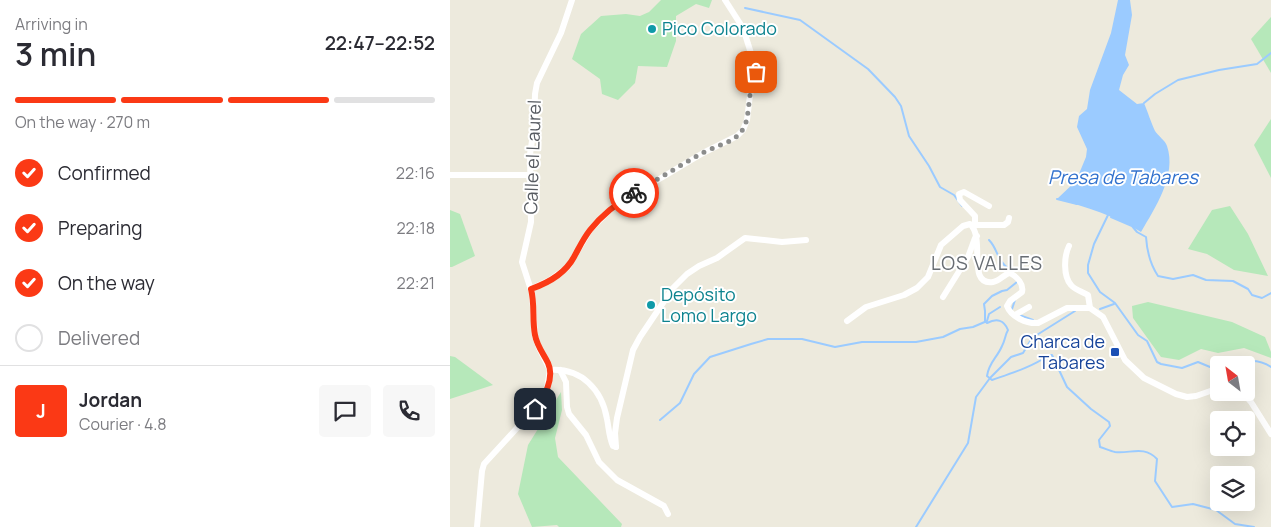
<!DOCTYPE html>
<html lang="en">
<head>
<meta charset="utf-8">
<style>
  body { margin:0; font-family:Manrope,sans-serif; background:#f7f7f7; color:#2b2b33; height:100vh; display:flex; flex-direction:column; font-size:19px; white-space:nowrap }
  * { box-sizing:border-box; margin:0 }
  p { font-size:16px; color:#7c7c81 }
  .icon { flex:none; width:28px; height:28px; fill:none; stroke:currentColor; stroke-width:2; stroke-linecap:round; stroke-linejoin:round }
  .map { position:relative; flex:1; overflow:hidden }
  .panel { display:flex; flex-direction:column; background:#fff; width:450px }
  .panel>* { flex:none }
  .needle { width:32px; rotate:329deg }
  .controls { position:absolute; left:760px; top:356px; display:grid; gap:10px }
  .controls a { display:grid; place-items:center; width:45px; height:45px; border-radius:5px; background:#fff; box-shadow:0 5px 20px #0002; font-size:25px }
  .pin { position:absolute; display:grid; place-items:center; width:42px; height:42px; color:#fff; margin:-21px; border-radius:10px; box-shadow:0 2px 8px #0006 }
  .courier { position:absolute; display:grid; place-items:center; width:50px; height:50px; margin:-25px; border:4px solid #fb3915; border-radius:50%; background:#fff; color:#222; box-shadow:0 1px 6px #0007 }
  .headline em { font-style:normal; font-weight:600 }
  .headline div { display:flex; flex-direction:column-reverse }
  .headline { display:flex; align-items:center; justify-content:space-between; height:85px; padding:0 15px }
  h1 { font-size:32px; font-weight:600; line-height:38px }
  .bar { display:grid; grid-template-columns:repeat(4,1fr); gap:8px 5px; align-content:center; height:60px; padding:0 15px }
  .bar i { height:6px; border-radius:4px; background:#e1e1e2 }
  .bar .selected { background:#fb3915 }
  .bar p { grid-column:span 4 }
  .line { display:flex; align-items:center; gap:12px; padding:0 15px; border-top:1px solid #e1e1e2 }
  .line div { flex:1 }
  .round { display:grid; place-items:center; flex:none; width:52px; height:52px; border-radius:5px; background:#f7f7f7 }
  ol { padding:0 15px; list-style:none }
  li { display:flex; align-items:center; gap:15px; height:55px }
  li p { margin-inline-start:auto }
  li .icon { padding:5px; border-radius:50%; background:#fb3915; color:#fff; stroke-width:4 }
  li:last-child { color:#7c7c81 }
  li i { width:28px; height:28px; border:2px solid #e1e1e2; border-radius:50% }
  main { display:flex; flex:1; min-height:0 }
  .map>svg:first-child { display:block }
  .green { fill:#b6e8ba }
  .water { fill:#9bcbff }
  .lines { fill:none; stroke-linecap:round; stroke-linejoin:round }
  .stream { stroke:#9bcbff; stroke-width:2 }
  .minor { stroke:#fff; stroke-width:6 }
  .done { stroke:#8c8d8c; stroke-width:5; stroke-dasharray:0 9 }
  .route { stroke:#fb3915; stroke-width:6 }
  .culture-dot { fill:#0f9aa8; stroke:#fff; stroke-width:2 }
  .transit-dot { fill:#1a4fb4; stroke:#fff; stroke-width:2 }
  .labels { text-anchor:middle; stroke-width:4; stroke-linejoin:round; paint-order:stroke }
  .culture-label { font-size:18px; fill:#0d838f; stroke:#fff; text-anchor:start }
  .street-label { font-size:18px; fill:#575b61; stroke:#fff }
  .transit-label { font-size:18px; fill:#164399; stroke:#fff; text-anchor:end }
  .water-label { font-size:19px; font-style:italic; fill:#3272ce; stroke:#fff }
  .neighbourhood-label { font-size:19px; letter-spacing:1px; fill:#686d73; stroke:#fff }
</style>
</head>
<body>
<main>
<section class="panel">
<div class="headline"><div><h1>3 min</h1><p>Arriving in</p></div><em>22:47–22:52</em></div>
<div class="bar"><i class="selected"></i><i class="selected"></i><i class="selected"></i><i></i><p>On the way · 270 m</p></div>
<ol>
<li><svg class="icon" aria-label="check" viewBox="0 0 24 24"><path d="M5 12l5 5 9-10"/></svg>Confirmed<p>22:16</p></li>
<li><svg class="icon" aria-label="check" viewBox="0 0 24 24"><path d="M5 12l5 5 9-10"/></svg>Preparing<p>22:18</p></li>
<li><svg class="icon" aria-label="check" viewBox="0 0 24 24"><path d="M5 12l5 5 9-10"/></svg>On the way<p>22:21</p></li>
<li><i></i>Delivered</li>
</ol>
<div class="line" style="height:90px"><b class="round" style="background:#fb3915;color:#fff">J</b><div><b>Jordan</b><p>Courier · 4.8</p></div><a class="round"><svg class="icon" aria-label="chat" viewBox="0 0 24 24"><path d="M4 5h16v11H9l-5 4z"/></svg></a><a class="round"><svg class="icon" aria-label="phone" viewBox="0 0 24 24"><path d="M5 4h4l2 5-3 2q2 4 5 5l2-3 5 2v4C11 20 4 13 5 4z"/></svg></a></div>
</section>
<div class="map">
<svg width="821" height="527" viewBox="0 0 821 527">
  <rect width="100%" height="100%" fill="#edeadd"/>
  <!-- green -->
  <g class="green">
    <polygon points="211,0 262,0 259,8 246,4 226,16 226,41 217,67 188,66 185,83 168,100 152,94 150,79 122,59 131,34 151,16 176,14 190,16 199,12"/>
    <polygon points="821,17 821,73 801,39"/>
    <polygon points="821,119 821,178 804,145"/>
    <polygon points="780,206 798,234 818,276 784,270 757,254 738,249 762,210"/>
    <polygon points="0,210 10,214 25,256 2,267 0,267"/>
    <polygon points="698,302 782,322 815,337 821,352 821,358 794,348 768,353 751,349 729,360 711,357 683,318 682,306"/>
    <polygon points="0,356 5,357 43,385 0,399"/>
    <polygon points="111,392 112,410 105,438 108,457 172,524 171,527 109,527 107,525 82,527 68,494 78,445"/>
  </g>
  <!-- water -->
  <path class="water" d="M668,0H680L682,15L675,55L679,65L673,75L669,90L687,104L694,103C697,110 702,125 705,131C708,136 715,140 717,146C727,175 705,208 691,232C666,216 636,207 607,199L626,181L636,157L637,149L627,127L629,116L637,109L640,90L661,33Z"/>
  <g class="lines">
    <!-- stream -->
    <g class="stream">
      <polyline points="295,8 350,20 418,69 445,97 451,106 459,136 479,166 490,187 504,195 512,206"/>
      <polyline points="694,103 705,94 728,80 769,70 807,64 821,53"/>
      <polyline points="607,199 627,204"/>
      <polyline points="658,215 644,244 638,265 638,273 650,292 665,303 688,335 697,341 707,362 711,364 732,368 748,362 760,367 769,368"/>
      <path d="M661,217L682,226L687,232L696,237C697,252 700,264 708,276L723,279L743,275L756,280L783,281L798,289L802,295L812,298L821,293"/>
      <path d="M539,240C548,249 547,261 558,268"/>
      <path d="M567,282L557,290L552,291L542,296L534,304L535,311V321L537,323C547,318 554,320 558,330C555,335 555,341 552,346C547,358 539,362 537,376L542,380C562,373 582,367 599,355H602L617,387L641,409L659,422L660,426L649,440L650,447C654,448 660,451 665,452C680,454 694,445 707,459L705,481L722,507L743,504L766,510L785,524L804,527"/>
      <polyline points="562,309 565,300"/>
      <polyline points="650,309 664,304"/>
      <polyline points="569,315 583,320"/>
      <path d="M779,365C794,361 808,358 821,367"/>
      <polyline points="210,420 230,403 244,374 260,357 301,344 318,339 352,339 385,347 412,342 466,342 493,337 510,329 523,327 537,321 539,314 550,307"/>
      <polyline points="466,527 518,443 526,397 540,378 561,357 573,353 582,338 625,311"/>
    </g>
    <!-- minor -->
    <g class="minor">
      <polyline points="0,175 80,175"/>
      <polyline points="525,224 525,216 510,200 509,194 514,192 539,206"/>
      <polyline points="523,225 554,225 558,222 559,218"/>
      <path d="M619,246C614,256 613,276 621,285C625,290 633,292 638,295L640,308"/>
      <polyline points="81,289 100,280 118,267 140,230 164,206 253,153 287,136 293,130 297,120 300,95 306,76 306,69 293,28 275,0"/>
      <polyline points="493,297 518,257 525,238 527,236"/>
      <polyline points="565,315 579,307"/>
      <path d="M397,321L416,307L454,295L467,288L478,277L491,245L513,226L520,224C536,238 516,286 543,282C550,281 554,274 560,273C567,277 574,284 572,292L560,301L557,306C561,317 577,324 588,323L617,308H640L653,317L675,360L694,378L726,394L737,397L746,396L769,388"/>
      <path d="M100,370C132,368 152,390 157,419C159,429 159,437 163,446L166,447"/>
      <polyline points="110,370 116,382 117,407 119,414 136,435 149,462 167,480 214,506 218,514"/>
      <polyline points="792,392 801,402 821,434"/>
      <polyline points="166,447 165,433 167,418 183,350 190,337 223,288 237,274 249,266 267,258 295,238 332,242 356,240"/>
      <polyline points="27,527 32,471 34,464 89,404 97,388 100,370 89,348 85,336 82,293 72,262 81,222 80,154 84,128 85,94 87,83 111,33 122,0"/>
    </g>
  </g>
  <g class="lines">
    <!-- done -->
    <polyline class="done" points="184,193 252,153 282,140 291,133 297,120 300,95 306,72"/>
    <!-- route -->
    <path class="route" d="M85,409C94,398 105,378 98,363C93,353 87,346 85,335C82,320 85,304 81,289C98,283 115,274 124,257C129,248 133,239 140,230C152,215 167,203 184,193"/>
  </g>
  <!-- markers -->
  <g class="culture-dot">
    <circle cx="202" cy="29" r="5"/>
    <circle cx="201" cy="305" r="5"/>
  </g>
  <rect class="transit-dot" x="660" y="347" width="10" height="10" rx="2.5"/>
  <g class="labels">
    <!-- culture labels -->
    <g class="culture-label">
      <text x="212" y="35">Pico Colorado</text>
      <text x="211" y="301">Depósito<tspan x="211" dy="21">Lomo Largo</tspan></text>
    </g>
    <!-- street labels -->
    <g class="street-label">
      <text transform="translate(83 157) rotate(-88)" y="6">Calle el Laurel</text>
    </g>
    <!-- transit labels -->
    <g class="transit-label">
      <text x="655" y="348">Charca de<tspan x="655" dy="21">Tabares</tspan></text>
    </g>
    <!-- water labels -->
    <g class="water-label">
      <text x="673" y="184">Presa de Tabares</text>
    </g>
    <!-- neighbourhood labels -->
    <g class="neighbourhood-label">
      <text x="537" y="270">LOS VALLES</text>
    </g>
  </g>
</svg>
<div class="controls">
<a><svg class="needle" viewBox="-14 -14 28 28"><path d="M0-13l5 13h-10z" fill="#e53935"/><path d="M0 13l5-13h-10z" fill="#7c7c81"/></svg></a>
<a><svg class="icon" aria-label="locate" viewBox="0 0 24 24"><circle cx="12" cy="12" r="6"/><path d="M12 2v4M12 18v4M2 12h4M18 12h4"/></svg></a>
<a><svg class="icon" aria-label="layers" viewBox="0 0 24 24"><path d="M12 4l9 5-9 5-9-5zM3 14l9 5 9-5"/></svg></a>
</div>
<div class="pin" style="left:306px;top:72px;background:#ea580c"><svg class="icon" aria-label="bag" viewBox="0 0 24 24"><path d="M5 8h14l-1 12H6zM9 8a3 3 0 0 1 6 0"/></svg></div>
<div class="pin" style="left:85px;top:409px;background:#1f2937"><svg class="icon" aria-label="home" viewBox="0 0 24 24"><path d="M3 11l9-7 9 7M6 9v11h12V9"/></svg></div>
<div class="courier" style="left:184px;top:193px"><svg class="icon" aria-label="bike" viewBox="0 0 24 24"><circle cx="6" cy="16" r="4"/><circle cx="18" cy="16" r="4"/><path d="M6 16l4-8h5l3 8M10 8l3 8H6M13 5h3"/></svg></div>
</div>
</main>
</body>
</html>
